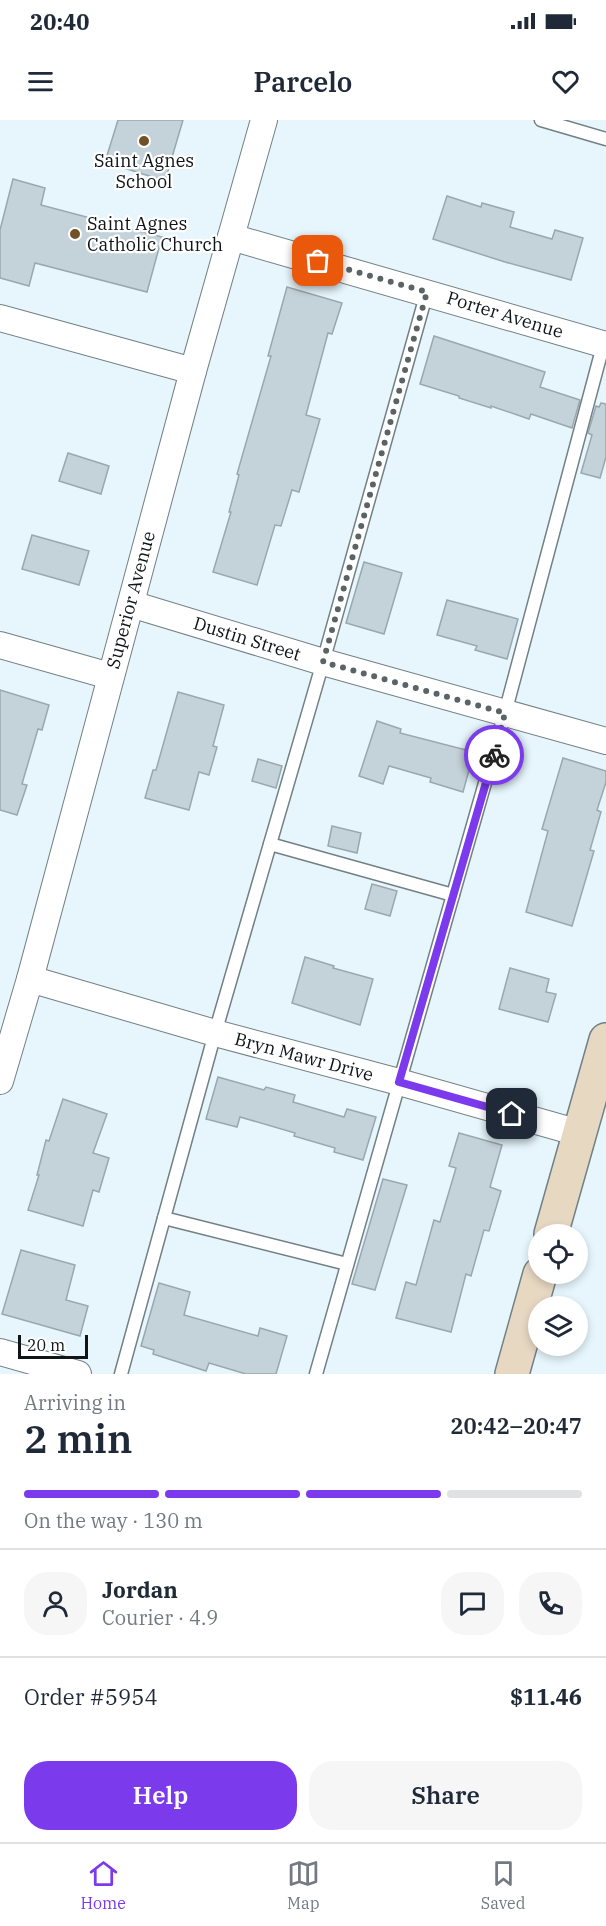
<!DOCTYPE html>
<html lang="en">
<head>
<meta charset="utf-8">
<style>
  body { margin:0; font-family:"IBM Plex Serif",serif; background:#f6f6f7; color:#1f2937; height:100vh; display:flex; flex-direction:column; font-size:22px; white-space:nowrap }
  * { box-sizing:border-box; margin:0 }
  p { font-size:20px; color:#747a83 }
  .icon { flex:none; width:33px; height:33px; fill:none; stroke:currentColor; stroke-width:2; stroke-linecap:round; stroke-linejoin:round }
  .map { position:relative; height:1254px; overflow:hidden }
  .sheet { display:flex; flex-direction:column; background:#fff; flex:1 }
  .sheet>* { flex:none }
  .controls { position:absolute; left:528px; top:1104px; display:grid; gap:12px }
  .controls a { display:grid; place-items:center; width:60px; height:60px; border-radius:50%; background:#fff; box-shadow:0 3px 9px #0003; font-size:30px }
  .scale { position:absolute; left:18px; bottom:15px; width:70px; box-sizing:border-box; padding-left:6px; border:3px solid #0f1416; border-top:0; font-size:16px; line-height:21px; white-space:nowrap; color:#0f1416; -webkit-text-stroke:4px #fff; paint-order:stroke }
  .pin { position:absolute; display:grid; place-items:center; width:51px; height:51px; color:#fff; margin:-26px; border-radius:12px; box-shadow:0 3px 9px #0006 }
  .courier { position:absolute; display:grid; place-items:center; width:60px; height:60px; margin:-30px; border:4px solid #7c3aed; border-radius:50%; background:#fff; color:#222; box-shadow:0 2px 8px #0007 }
  .summary em { font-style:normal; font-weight:600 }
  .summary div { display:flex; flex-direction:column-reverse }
  .summary { display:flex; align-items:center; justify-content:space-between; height:102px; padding:0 24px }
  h1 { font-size:39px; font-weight:600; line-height:45px }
  .bar { display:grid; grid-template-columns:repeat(4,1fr); gap:9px 6px; align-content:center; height:72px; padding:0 24px }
  .bar i { height:8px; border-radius:4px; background:#e0e1e3 }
  .bar .on { background:#7c3aed }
  .bar p { grid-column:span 4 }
  .line { display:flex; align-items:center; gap:15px; padding:0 24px; border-top:2px solid #e0e1e3 }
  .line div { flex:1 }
  .round { display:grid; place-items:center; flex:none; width:63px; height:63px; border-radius:24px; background:#f6f6f7 }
  .cta { display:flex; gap:12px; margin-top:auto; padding:12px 24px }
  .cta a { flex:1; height:69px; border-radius:24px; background:#7c3aed; color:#fff; font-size:24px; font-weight:600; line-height:69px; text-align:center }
  .cta a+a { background:#f6f6f7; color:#1f2937 }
  .status { display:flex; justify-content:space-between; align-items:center; height:42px; padding:0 30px; background:#fff; direction:ltr }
  .status svg { height:16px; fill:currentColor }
  header { display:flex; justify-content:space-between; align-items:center; height:78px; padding:0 24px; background:#fff; font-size:27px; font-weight:600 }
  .tab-bar { display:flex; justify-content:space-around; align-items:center; height:84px; border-top:2px solid #e0e1e3; background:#fff; font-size:16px; color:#747a83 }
  .tab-bar a { display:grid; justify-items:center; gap:3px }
  .tab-bar .on { color:#7c3aed }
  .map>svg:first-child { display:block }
  .building { fill:#c4d3d9; stroke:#99a8ae; stroke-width:1.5 }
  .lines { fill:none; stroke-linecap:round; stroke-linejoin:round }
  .lane-casing { stroke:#728085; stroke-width:15 }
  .street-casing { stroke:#728085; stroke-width:28 }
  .secondary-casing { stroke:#728085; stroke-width:36 }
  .lane { stroke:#fff; stroke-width:12 }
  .street { stroke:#fff; stroke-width:26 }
  .secondary { stroke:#e7d8c2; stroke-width:33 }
  .done { stroke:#5a6366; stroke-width:6; stroke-dasharray:0 10.8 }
  .route { stroke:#7c3aed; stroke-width:8 }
  .poi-dot { fill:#715227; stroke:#fff; stroke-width:2 }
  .labels { text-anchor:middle; stroke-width:4.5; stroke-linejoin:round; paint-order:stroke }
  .poi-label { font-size:18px; fill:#0f1416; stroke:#fff }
  .street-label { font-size:18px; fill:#0f1416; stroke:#fff }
</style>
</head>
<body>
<div class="status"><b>20:40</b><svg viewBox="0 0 49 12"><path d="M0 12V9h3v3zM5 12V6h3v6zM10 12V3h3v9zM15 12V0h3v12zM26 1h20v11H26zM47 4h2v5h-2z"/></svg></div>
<header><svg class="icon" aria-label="menu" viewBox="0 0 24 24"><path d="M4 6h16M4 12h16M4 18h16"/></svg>Parcelo<svg class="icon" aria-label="heart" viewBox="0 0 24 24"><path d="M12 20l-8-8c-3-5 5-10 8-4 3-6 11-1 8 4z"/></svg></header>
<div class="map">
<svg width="606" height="1254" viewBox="0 0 606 1254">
  <rect width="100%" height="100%" fill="#e6f6fc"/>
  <!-- building -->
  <g class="building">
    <polygon points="118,0 183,0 165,61 105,42"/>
    <polygon points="13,59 45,68 41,85 162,117 147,172 35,143 29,166 0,158 0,110"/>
    <polygon points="447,76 481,87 482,83 514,92 510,107 552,119 555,110 583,118 571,160 505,142 433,119"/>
    <polygon points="287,167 342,183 332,214 328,213 306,295 320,299 299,372 292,370 281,406 275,405 257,465 213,452 231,392 229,392 239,355 237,354 271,236 268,236"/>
    <polygon points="434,216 545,252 540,267 580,280 572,308 531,294 529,299 491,286 491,288 459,278 459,276 420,264"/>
    <polygon points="601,283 606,284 606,337 600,358 581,353 592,315 588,313 596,286 599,287"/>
    <polygon points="68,333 109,346 101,374 59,361"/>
    <polygon points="32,415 89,431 79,465 22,449"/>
    <polygon points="364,442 402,453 384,514 346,503"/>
    <polygon points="447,480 518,499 507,539 475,530 477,526 437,515"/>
    <polygon points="0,570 49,585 42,610 38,609 22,664 27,665 17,695 0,690"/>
    <polygon points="178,572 224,585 213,626 217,627 209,655 199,652 189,690 145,678 153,650 156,650"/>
    <polygon points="377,601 401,609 400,613 474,632 463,672 430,662 431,658 389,646 383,664 359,656"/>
    <polygon points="563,638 606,651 606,662 597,690 601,692 590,730 594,731 572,806 526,792 548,711 542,709"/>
    <polygon points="258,639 282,646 276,668 252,661"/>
    <polygon points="332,706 361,713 357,733 328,726"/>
    <polygon points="372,764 397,771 390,796 365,789"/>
    <polygon points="305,837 334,846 333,848 373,859 360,905 292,883"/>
    <polygon points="510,848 549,859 546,872 556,874 548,902 499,889"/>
    <polygon points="218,957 264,970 266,967 295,975 293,982 344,997 347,989 376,997 363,1040 334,1032 335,1028 294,1016 295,1013 240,997 237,1007 206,999"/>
    <polygon points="63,979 107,994 93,1033 109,1038 99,1072 93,1070 83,1106 28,1090 39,1055 37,1055 46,1020 49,1021"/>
    <polygon points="459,1013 502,1025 490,1067 501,1071 489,1111 484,1110 471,1156 466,1154 451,1212 396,1198 406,1162 416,1165 434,1100 440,1102 456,1048 449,1046"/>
    <polygon points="383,1059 407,1065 375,1170 352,1164"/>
    <polygon points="21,1130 75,1145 66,1180 88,1186 80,1216 2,1194"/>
    <polygon points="159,1163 190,1172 184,1195 258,1216 260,1208 287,1216 276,1254 246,1254 209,1243 206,1251 153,1234 154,1230 141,1226"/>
  </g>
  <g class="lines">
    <defs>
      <g id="lane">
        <polyline points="541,0 606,19"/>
        <polyline points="270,724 453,775"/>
        <polyline points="164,1098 347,1144"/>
        <polyline points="121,1254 215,913 323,542 427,172"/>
        <polyline points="316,1254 505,593 604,222"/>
      </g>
      <g id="street">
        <polyline points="231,117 606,225"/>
        <polyline points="0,198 193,251"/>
        <polyline points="131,484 323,542 606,621"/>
        <polyline points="0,525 110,556"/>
        <polyline points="30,859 215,913 399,962 579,1013"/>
        <polyline points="0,961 30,859 193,251 264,0"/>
        <polyline points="0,1232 78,1254"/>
      </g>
      <g id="secondary">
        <polyline points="551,1114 606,920"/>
        <polyline points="512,1254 540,1154"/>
      </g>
    </defs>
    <!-- lane casing -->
    <use href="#lane" class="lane-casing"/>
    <!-- street casing -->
    <use href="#street" class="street-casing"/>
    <!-- secondary casing -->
    <use href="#secondary" class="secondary-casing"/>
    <!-- lane -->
    <use href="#lane" class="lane"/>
    <!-- street -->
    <use href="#street" class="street"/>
    <!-- secondary -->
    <use href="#secondary" class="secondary"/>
  </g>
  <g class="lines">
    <!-- done -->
    <polyline class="done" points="318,141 427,172 323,542 505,593 494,635"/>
    <!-- route -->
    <polyline class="route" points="494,635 399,962 512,994"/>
  </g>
  <!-- markers -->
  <g class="poi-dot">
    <circle cx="144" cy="21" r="6"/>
    <circle cx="75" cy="114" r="6"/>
  </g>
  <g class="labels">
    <!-- poi labels -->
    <g class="poi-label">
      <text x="144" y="47">Saint Agnes<tspan x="144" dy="21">School</tspan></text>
      <text x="87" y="110" text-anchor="start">Saint Agnes<tspan x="87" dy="21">Catholic Church</tspan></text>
    </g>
    <!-- street labels -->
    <g class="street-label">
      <text transform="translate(505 195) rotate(17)" y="6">Porter Avenue</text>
      <text transform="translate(131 480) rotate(-75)" y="6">Superior Avenue</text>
      <text transform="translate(247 519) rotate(17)" y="6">Dustin Street</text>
      <text transform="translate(304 937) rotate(15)" y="6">Bryn Mawr Drive</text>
    </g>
  </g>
</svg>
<div class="controls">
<a><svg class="icon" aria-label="locate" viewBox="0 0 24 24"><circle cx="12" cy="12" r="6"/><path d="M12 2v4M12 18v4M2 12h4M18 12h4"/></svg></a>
<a><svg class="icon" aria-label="layers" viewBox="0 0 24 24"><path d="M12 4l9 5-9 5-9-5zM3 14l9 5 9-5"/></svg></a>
</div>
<div class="scale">20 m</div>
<div class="pin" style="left:318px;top:141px;background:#ea580c"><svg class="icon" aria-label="bag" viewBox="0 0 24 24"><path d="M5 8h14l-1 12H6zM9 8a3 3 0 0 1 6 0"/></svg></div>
<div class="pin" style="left:512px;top:994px;background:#1f2937"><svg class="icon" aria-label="home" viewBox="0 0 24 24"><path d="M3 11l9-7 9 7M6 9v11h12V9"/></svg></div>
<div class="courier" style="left:494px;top:635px"><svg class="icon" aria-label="bike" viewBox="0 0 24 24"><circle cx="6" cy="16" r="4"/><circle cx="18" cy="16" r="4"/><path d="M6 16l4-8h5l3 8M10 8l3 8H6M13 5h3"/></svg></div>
</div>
<section class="sheet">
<div class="summary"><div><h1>2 min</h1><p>Arriving in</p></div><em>20:42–20:47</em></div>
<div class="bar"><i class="on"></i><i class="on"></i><i class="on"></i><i></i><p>On the way · 130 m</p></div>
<div class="line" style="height:108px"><a class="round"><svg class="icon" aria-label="person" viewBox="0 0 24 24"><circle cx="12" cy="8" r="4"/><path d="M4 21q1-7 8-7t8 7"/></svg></a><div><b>Jordan</b><p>Courier · 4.9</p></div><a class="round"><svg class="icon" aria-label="chat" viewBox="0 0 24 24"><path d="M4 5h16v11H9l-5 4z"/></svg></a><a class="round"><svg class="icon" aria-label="phone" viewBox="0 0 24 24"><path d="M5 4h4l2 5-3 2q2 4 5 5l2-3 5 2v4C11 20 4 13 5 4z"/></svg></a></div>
<div class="line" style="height:78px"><div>Order #5954</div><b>$11.46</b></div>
<div class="cta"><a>Help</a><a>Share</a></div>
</section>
<nav class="tab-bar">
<a class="on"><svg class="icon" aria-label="home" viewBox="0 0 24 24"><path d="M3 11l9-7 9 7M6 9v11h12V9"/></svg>Home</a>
<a><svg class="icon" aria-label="map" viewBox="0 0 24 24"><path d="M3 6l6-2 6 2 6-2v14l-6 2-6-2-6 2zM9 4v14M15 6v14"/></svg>Map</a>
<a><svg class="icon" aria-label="saved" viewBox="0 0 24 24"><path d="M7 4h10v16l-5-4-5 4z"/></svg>Saved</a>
</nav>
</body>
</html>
